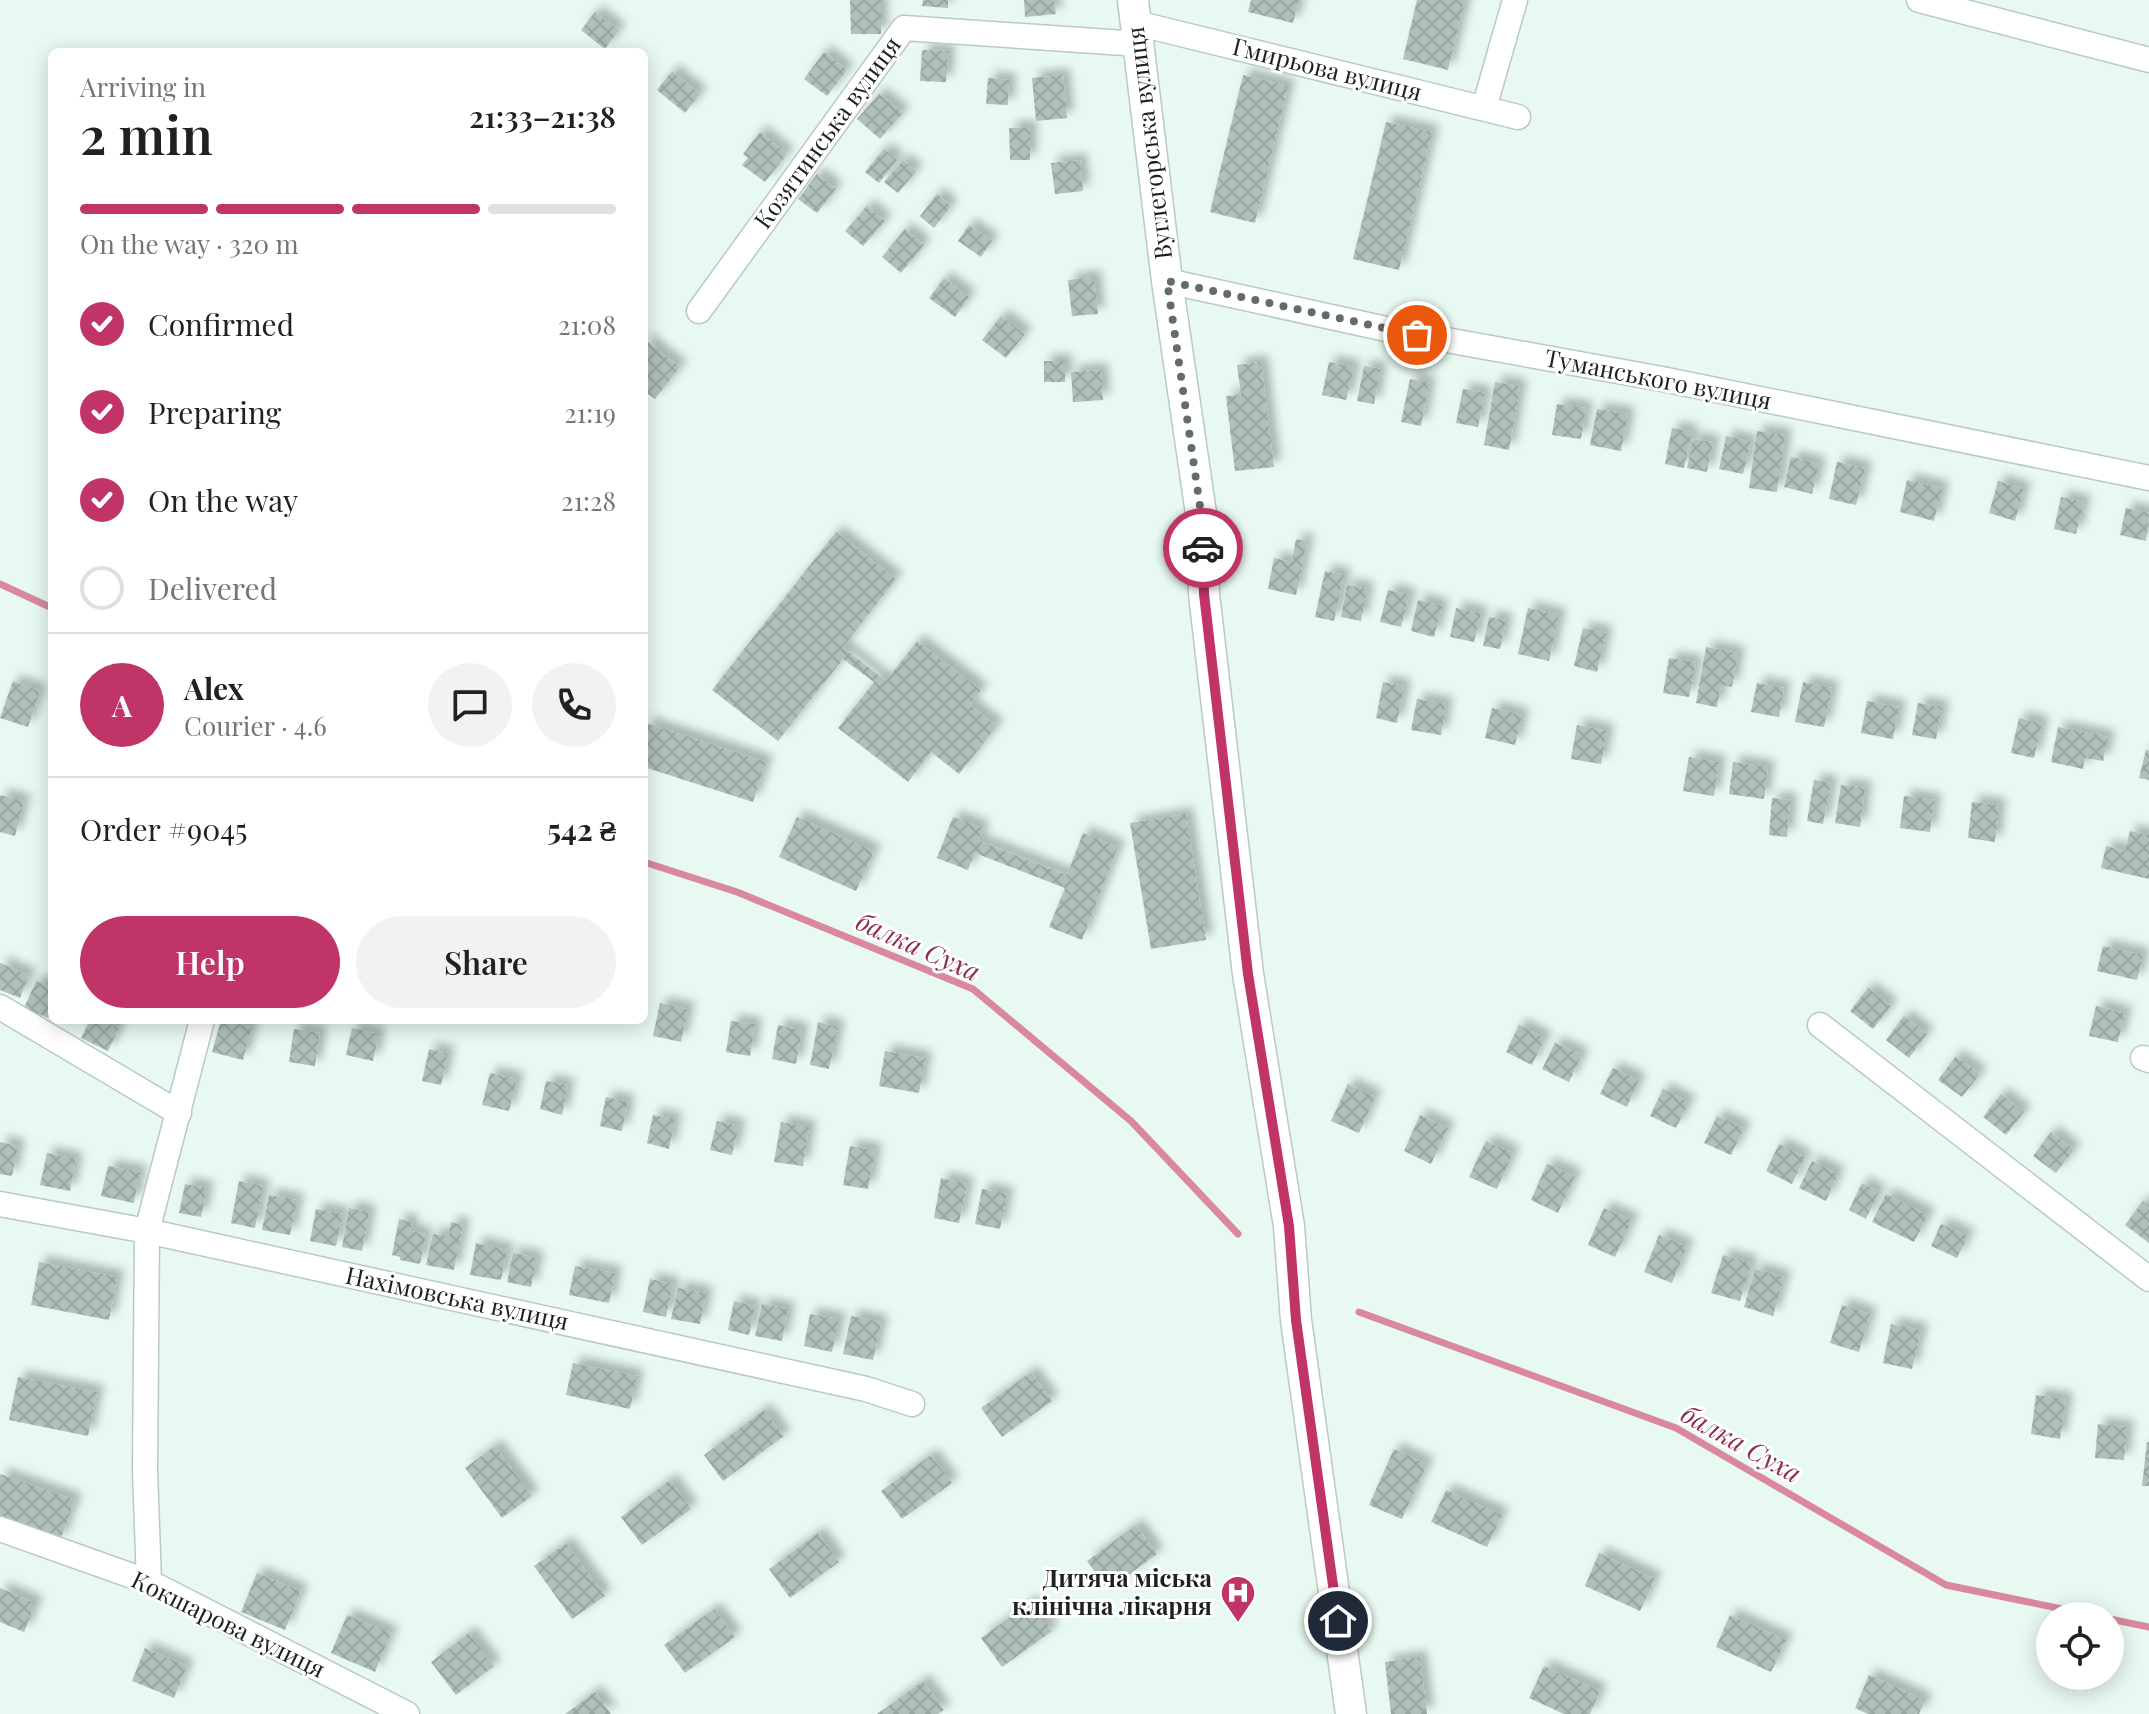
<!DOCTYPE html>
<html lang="en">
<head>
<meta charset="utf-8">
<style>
  body { margin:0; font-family:"Playfair Display",serif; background:#f2f2f2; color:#202124; height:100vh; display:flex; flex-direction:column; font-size:30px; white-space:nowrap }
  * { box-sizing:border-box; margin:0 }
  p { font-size:26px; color:#757577 }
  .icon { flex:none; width:44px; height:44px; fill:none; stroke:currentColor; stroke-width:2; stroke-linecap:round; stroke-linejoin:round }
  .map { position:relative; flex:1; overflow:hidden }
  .panel { position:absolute; left:48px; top:48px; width:600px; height:976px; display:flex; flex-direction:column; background:#fff; border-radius:12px; box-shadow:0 4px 20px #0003 }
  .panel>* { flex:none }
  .controls { position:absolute; left:2036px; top:1602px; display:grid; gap:16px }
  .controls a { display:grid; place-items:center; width:88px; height:88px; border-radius:50%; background:#fff; box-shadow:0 4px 20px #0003; font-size:40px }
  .pin { position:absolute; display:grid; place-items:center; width:68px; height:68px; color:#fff; margin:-34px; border:4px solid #fff; border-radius:50%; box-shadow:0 2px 8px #0007 }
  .courier { position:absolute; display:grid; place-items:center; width:80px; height:80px; margin:-40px; border:6px solid #c03468; border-radius:50%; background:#fff; color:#222; box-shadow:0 2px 10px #0007 }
  .headline em { font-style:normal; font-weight:600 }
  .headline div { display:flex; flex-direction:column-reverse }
  .headline { display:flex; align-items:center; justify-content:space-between; height:136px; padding:0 32px }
  h1 { font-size:52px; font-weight:600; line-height:60px }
  .bar { display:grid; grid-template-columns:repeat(4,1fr); gap:12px 8px; align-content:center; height:96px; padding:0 32px }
  .bar i { height:10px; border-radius:6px; background:#e0e0e0 }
  .bar .current { background:#c03468 }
  .bar p { grid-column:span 4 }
  .line { display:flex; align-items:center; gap:20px; padding:0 32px; border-top:2px solid #e0e0e0 }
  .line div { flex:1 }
  .round { display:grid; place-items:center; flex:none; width:84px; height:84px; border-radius:42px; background:#f2f2f2 }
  ol { padding:0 32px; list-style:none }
  li { display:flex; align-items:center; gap:24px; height:88px }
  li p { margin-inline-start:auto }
  li .icon { padding:8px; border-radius:50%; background:#c03468; color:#fff; stroke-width:4 }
  li:last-child { color:#757577 }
  li i { width:44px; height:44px; border:4px solid #e0e0e0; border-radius:50% }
  .cta { display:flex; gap:16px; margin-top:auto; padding:16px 32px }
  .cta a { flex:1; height:92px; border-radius:48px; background:#c03468; color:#fff; font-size:32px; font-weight:600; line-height:92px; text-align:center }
  .cta a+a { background:#f2f2f2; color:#202124 }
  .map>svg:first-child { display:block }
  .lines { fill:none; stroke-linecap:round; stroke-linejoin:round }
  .stream { stroke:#da889e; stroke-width:7 }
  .building { fill:url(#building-cross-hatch); filter:url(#shadow) }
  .minor-casing { stroke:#b9cac2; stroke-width:27 }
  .major-casing { stroke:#b9cac2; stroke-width:33 }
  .minor { stroke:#fff; stroke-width:24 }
  .major { stroke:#fff; stroke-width:30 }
  .done { stroke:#636d68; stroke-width:8; stroke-dasharray:0 14.4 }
  .route { stroke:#c03468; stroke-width:10 }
  .labels { text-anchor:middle; stroke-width:6; stroke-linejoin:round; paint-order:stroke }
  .street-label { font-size:24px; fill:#1c221f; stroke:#fff }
  .poi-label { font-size:24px; font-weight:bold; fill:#1c221f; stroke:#fff; text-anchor:end }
  .water-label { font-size:26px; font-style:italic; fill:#8c2c4e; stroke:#fff }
</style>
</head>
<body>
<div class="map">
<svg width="2149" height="1714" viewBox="0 0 2149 1714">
  <defs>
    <pattern id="building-cross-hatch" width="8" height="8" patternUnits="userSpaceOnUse" patternTransform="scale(2)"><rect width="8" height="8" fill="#b0c1b9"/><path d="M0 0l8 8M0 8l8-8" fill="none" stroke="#97a69f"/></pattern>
    <filter id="shadow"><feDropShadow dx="7" dy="-7" stdDeviation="4" flood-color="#0004"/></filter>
  </defs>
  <rect width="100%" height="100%" fill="#e8f9f1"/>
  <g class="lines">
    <!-- stream -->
    <g class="stream">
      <polyline points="0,584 52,608"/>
      <polyline points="644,862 737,892 973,989 1131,1121 1238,1234"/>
      <polyline points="1359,1312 1676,1428 1946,1585 2096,1616"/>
      <polyline points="2110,1619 2149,1627"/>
    </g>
  </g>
  <!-- building -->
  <g class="building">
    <polygon points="850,0 881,0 881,34 851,34"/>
    <polygon points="923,0 948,0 948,8 922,6"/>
    <polygon points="1024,0 1054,0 1056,14 1025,17"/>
    <polygon points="1251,0 1299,0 1293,23 1248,12"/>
    <polygon points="1417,0 1465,0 1448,70 1403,59"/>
    <polygon points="595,12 619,30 605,49 581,30"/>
    <polygon points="922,50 948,51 946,82 920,81"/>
    <polygon points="824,52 847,70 827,96 804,79"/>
    <polygon points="672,71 700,94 685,113 657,90"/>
    <polygon points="1063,75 1067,118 1036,121 1032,78"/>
    <polygon points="1243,75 1288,86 1255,223 1210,212"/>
    <polygon points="988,78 1009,80 1008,105 986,104"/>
    <polygon points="879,94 903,113 880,139 857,119"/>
    <polygon points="1386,122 1432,132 1399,270 1353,259"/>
    <polygon points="1030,127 1030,160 1010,160 1009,128"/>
    <polygon points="760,132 787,154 765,182 742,165 748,158 743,154"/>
    <polygon points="884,149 897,160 879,183 865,172"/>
    <polygon points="903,160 916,171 898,193 884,182"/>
    <polygon points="1080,160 1083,191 1055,194 1051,163"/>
    <polygon points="817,174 836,189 817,213 798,199"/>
    <polygon points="937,194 951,206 934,228 920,216"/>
    <polygon points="867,206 885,221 863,246 845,231"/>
    <polygon points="969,225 992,241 981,257 958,241"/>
    <polygon points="905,229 924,245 901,273 882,257"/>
    <polygon points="1094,277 1098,314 1072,316 1068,280"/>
    <polygon points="944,278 969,297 955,317 929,298"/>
    <polygon points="1001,316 1025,334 1006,358 982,340"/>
    <polygon points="644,339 680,367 655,399 644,391"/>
    <rect x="1044" y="361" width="21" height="21"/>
    <polygon points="1261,362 1274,467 1235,471 1226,396 1241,395 1237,365"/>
    <polygon points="1329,362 1354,367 1346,400 1322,395"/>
    <polygon points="1364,366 1380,369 1374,404 1357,401"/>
    <polygon points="1101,370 1103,400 1073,402 1071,372"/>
    <polygon points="1410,379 1429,383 1421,426 1401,422"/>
    <polygon points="1495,382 1520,386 1509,450 1484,445"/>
    <polygon points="1463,389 1485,393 1478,427 1456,423"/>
    <polygon points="1557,404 1586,408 1581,439 1552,435"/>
    <polygon points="1597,409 1628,414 1621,451 1590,445"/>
    <polygon points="1672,428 1692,432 1684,468 1665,464"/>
    <polygon points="1757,431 1785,435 1777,492 1749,488"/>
    <polygon points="1726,436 1751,442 1743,474 1719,469"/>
    <polygon points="1693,439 1713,442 1707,472 1687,468"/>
    <polygon points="1791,457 1819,464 1812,494 1784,487"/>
    <polygon points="1837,462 1865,468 1856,505 1829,499"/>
    <polygon points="1907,480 1942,488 1934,521 1900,512"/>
    <polygon points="1998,481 2024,489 2015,521 1989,513"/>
    <polygon points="2061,497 2084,502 2076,534 2054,529"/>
    <polygon points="2126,508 2149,513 2146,541 2120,535"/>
    <polygon points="836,532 896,579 843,647 886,681 917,641 981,690 970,705 997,726 959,774 931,752 908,782 838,728 874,682 843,659 778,741 712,690"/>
    <polygon points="1296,539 1307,541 1296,595 1268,589 1274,558 1292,562"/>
    <polygon points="1325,571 1344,575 1334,621 1315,617"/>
    <polygon points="1347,585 1367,589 1361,621 1341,617"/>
    <polygon points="1388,590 1409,595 1401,627 1380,622"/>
    <polygon points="1418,600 1442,606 1434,637 1411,631"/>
    <polygon points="1456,608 1481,613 1474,642 1450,637"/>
    <polygon points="1528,608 1559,615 1549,661 1518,654"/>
    <polygon points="1489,617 1506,620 1500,649 1483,646"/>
    <polygon points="1583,628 1606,633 1597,672 1574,666"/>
    <polygon points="1706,647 1738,653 1732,687 1721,685 1717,707 1696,703"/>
    <polygon points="1669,658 1696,662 1689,697 1663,693"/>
    <polygon points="13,681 40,691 28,727 0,718"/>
    <polygon points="1383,682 1404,686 1397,723 1376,718"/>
    <polygon points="1803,682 1832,688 1824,727 1795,722"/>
    <polygon points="1757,683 1784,688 1779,717 1751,712"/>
    <polygon points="1417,699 1446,704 1441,735 1411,730"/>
    <polygon points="1867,701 1899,707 1893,739 1861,733"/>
    <polygon points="1918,703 1942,707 1936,739 1912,735"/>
    <polygon points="1492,708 1522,715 1515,745 1485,738"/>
    <polygon points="2019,718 2042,723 2034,758 2011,753"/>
    <polygon points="646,723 766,762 753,802 644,767"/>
    <polygon points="1577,725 1607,731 1601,764 1571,759"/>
    <polygon points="2058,727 2108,737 2103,761 2085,758 2083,769 2051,762"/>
    <polygon points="2146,750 2149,751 2149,780 2139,778"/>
    <polygon points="1689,757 1719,762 1714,796 1683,791"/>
    <polygon points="1733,762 1768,767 1764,799 1729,794"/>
    <polygon points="1814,780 1831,783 1823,824 1807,821"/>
    <polygon points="1841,785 1865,788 1860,827 1835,823"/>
    <polygon points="0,795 24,801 15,836 0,832"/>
    <polygon points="1904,796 1934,800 1930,832 1900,828"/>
    <polygon points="1772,798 1790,800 1787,837 1769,835"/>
    <polygon points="1972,802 1999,805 1995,842 1968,838"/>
    <polygon points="1186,814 1206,940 1151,949 1130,823"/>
    <polygon points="797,817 874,851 856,891 779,857"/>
    <polygon points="953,817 983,828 978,841 1067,875 1083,833 1118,847 1082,940 1049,927 1065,888 975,853 968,870 937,858"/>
    <polygon points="2130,831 2149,835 2149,879 2101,868 2106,846 2125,851"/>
    <polygon points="2103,946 2143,955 2137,980 2097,971"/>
    <polygon points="0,963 29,975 20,998 0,990"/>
    <polygon points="36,981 52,988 52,1009 48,1018 24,1008"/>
    <polygon points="1868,988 1891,1006 1873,1029 1850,1011"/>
    <polygon points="660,1003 688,1009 681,1042 653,1036"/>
    <polygon points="2096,1006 2125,1013 2118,1042 2089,1036"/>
    <polygon points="1904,1016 1927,1034 1909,1058 1886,1040"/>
    <polygon points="90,1020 101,1020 119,1028 108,1051 81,1038"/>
    <polygon points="221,1020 252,1027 243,1060 212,1052"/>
    <polygon points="731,1021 755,1024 750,1056 726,1052"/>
    <polygon points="818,1022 838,1027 829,1069 810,1065"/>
    <polygon points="778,1025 802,1030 796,1064 772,1059"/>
    <polygon points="1519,1025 1545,1038 1532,1065 1506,1052"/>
    <polygon points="352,1028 379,1034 373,1061 346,1055"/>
    <polygon points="294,1029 320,1033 315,1066 289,1062"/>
    <polygon points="1555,1043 1582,1055 1569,1082 1542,1069"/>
    <polygon points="429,1049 448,1053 441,1085 422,1081"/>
    <polygon points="885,1051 925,1058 919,1093 879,1086"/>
    <polygon points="1956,1056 1980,1074 1962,1097 1938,1080"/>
    <polygon points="1613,1068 1639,1080 1627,1107 1600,1094"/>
    <polygon points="490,1073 517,1079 509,1111 482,1105"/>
    <polygon points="546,1081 568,1085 562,1115 540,1109"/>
    <polygon points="1348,1084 1375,1097 1359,1133 1331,1121"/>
    <polygon points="1663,1089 1689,1102 1676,1128 1650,1116"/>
    <polygon points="2001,1094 2024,1112 2006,1135 1983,1117"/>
    <polygon points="606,1097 628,1102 622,1131 600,1126"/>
    <polygon points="653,1115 675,1119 669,1149 647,1143"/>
    <polygon points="1420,1115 1448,1128 1431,1164 1404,1151"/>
    <polygon points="1717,1116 1744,1128 1731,1155 1704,1143"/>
    <polygon points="717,1121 739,1126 732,1155 710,1150"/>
    <polygon points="781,1122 809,1127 803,1166 774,1162"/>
    <polygon points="2051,1132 2074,1150 2056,1173 2033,1156"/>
    <polygon points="1486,1141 1513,1153 1497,1189 1469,1177"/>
    <polygon points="0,1142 18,1146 12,1176 0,1174"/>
    <polygon points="1779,1144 1805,1157 1792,1184 1766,1171"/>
    <polygon points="850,1146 875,1150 868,1189 843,1185"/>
    <polygon points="47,1153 76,1159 70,1191 40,1185"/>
    <polygon points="1812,1161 1838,1174 1826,1201 1799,1188"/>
    <polygon points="1547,1164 1575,1176 1558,1213 1531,1200"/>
    <polygon points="108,1166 140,1172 134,1203 101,1196"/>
    <polygon points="941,1178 967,1184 959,1223 934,1218"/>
    <polygon points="239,1181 263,1186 255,1228 231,1223"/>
    <polygon points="1862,1183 1879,1192 1866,1219 1849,1210"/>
    <polygon points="185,1184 207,1188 201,1217 179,1213"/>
    <polygon points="982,1189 1007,1194 1000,1229 975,1224"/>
    <polygon points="1886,1194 1928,1215 1914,1242 1872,1222"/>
    <polygon points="269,1195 297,1200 290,1235 262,1230"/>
    <polygon points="2143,1201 2149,1205 2149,1243 2125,1225"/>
    <polygon points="349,1208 369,1212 362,1251 342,1247"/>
    <polygon points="1604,1208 1632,1220 1615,1257 1588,1245"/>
    <polygon points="316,1209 343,1214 336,1246 310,1241"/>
    <polygon points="399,1219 412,1222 410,1231 426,1234 420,1264 400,1260 400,1257 392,1255"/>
    <polygon points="451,1222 463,1225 454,1270 426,1265 433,1234 448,1236"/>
    <polygon points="1941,1224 1968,1236 1957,1258 1931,1246"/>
    <polygon points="1659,1235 1687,1246 1672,1283 1644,1272"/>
    <polygon points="476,1243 507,1250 501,1280 470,1275"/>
    <polygon points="513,1253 537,1258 531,1287 507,1282"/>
    <polygon points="1723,1255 1751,1263 1740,1301 1711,1293"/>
    <polygon points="39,1262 117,1277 109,1320 31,1305"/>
    <polygon points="575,1266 615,1273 609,1303 569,1295"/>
    <polygon points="1755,1269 1784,1277 1773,1316 1744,1307"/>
    <polygon points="650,1279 673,1284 666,1317 643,1312"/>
    <polygon points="678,1288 706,1293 700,1324 671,1319"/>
    <polygon points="734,1301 755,1306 749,1335 728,1330"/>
    <polygon points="762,1304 788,1309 782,1341 755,1336"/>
    <polygon points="1842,1305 1870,1314 1859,1352 1830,1343"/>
    <polygon points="810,1314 839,1319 832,1352 804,1346"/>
    <polygon points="851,1316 881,1322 873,1360 843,1354"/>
    <polygon points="1891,1324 1921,1330 1912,1369 1883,1363"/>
    <polygon points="573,1363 637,1376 630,1409 566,1395"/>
    <polygon points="1031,1372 1052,1401 1002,1437 981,1408"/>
    <polygon points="18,1377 97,1392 88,1436 9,1420"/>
    <polygon points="2036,1395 2066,1399 2060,1439 2031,1434"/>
    <polygon points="764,1410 784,1436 723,1481 704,1455"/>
    <polygon points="2098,1424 2127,1427 2124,1460 2095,1458"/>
    <polygon points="2147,1442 2149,1442 2149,1486 2142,1486"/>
    <polygon points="495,1446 532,1496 502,1518 465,1468"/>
    <polygon points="1394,1449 1427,1464 1402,1519 1369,1505"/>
    <polygon points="931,1455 952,1483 902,1519 881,1491"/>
    <polygon points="0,1474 75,1500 60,1541 0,1520"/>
    <polygon points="670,1480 691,1509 642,1545 621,1517"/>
    <polygon points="1446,1490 1502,1515 1487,1547 1431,1522"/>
    <polygon points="1136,1525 1157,1554 1108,1590 1087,1561"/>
    <polygon points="818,1533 839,1562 790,1598 769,1569"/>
    <polygon points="566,1543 605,1596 572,1619 534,1566"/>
    <polygon points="1599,1553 1655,1579 1640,1611 1585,1586"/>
    <polygon points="257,1573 301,1591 285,1630 241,1612"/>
    <polygon points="0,1588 36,1603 24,1632 0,1622"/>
    <polygon points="1031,1602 1052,1631 1002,1667 981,1638"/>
    <polygon points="714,1609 735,1637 685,1673 664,1645"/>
    <polygon points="347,1615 391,1633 375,1672 331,1653"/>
    <polygon points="1730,1615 1786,1640 1771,1672 1716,1647"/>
    <polygon points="469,1633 494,1666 456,1695 431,1662"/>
    <polygon points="145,1648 187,1666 174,1698 132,1681"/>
    <polygon points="1420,1657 1427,1714 1391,1714 1385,1662"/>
    <polygon points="1544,1666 1600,1691 1590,1714 1564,1714 1529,1698"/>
    <polygon points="1869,1675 1925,1700 1919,1714 1868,1714 1855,1708"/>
    <polygon points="923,1681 944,1710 938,1714 877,1714"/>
    <polygon points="595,1692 611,1714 565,1714"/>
  </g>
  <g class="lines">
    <defs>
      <g id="minor">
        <polyline points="1919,0 2149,60"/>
        <polyline points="1136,23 1518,117"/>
        <polyline points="1484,108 1515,0"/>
        <polyline points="1167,281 1386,329 1662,379 2149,478"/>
        <polyline points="699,311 904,28 1139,44"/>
        <polyline points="0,1007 179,1113"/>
        <polyline points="1820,1025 2149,1279"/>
        <polyline points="2143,1058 2149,1060"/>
        <polyline points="0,1204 147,1231 866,1389 912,1404"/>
        <polyline points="0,1529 149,1582 407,1714"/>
        <polyline points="149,1582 145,1471 147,1231 202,1020"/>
      </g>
      <polyline id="major" points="1133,0 1167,281 1203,527 1204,594 1248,974 1289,1226 1296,1320 1351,1714"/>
    </defs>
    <!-- minor casing -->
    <use href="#minor" class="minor-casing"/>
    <!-- major casing -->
    <use href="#major" class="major-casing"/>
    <!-- minor -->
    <use href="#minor" class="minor"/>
    <!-- major -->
    <use href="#major" class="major"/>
  </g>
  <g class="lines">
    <!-- done -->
    <polyline class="done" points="1203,548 1203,527 1167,281 1417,335"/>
    <!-- route -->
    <polyline class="route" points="1203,548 1204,594 1248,974 1289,1226 1296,1320 1338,1621"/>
  </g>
  <!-- icons -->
  <defs>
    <symbol id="hospital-pin" viewBox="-11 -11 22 30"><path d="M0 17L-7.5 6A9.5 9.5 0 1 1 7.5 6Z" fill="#c03468" stroke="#fff"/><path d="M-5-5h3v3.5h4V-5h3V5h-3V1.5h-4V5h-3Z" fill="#fff"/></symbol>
  </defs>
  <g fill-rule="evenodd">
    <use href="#hospital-pin" x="1218" y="1573" width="40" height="54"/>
  </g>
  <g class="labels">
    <!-- street labels -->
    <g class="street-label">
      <text transform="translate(1327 70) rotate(14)" y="8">Гмирьова вулиця</text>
      <text transform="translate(828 133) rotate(-54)" y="8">Козятинська вулиця</text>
      <text transform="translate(1150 143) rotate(-97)" y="8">Вуглегорська вулиця</text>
      <text transform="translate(1658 380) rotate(11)" y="8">Туманського вулиця</text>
      <text transform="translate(457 1299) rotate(12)" y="8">Нахімовська вулиця</text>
      <text transform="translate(228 1625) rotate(26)" y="8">Кокшарова вулиця</text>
    </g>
    <!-- poi labels -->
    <g class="poi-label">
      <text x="1212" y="1587">Дитяча міська<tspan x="1212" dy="28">клінічна лікарня</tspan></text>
    </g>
    <!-- water labels -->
    <g class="water-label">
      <text transform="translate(918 947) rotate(24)" y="9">балка Суха</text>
      <text transform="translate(1741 1444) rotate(29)" y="9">балка Суха</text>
    </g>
  </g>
</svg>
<div class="controls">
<a><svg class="icon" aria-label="locate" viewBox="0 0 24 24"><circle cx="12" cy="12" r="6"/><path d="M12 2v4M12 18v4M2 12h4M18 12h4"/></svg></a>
</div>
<div class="pin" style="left:1417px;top:335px;background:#ea580c"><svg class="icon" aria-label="bag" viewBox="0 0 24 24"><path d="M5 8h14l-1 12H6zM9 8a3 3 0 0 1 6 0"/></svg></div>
<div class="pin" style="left:1338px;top:1621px;background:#1f2937"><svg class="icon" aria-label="home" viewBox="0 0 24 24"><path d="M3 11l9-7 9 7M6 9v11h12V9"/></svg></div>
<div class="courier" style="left:1203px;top:548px"><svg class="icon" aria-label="car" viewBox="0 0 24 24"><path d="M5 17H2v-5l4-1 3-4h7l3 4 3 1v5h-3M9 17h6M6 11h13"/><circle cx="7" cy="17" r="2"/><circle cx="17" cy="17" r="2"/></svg></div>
<section class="panel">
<div class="headline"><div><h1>2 min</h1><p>Arriving in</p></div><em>21:33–21:38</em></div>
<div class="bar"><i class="current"></i><i class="current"></i><i class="current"></i><i></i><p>On the way · 320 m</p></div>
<ol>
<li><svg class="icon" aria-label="check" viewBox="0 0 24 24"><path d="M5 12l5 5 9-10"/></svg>Confirmed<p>21:08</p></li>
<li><svg class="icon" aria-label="check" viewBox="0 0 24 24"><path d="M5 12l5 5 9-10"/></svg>Preparing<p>21:19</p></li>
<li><svg class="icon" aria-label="check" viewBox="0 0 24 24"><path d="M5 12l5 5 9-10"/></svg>On the way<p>21:28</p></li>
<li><i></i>Delivered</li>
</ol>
<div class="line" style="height:144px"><b class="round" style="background:#c03468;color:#fff">A</b><div><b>Alex</b><p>Courier · 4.6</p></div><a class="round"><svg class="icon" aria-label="chat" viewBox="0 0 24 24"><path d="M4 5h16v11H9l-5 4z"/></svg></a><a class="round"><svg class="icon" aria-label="phone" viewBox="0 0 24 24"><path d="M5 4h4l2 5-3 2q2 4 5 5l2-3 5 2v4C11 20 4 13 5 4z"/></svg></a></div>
<div class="line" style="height:104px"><div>Order #9045</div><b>542 ₴</b></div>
<div class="cta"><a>Help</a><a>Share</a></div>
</section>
</div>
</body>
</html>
